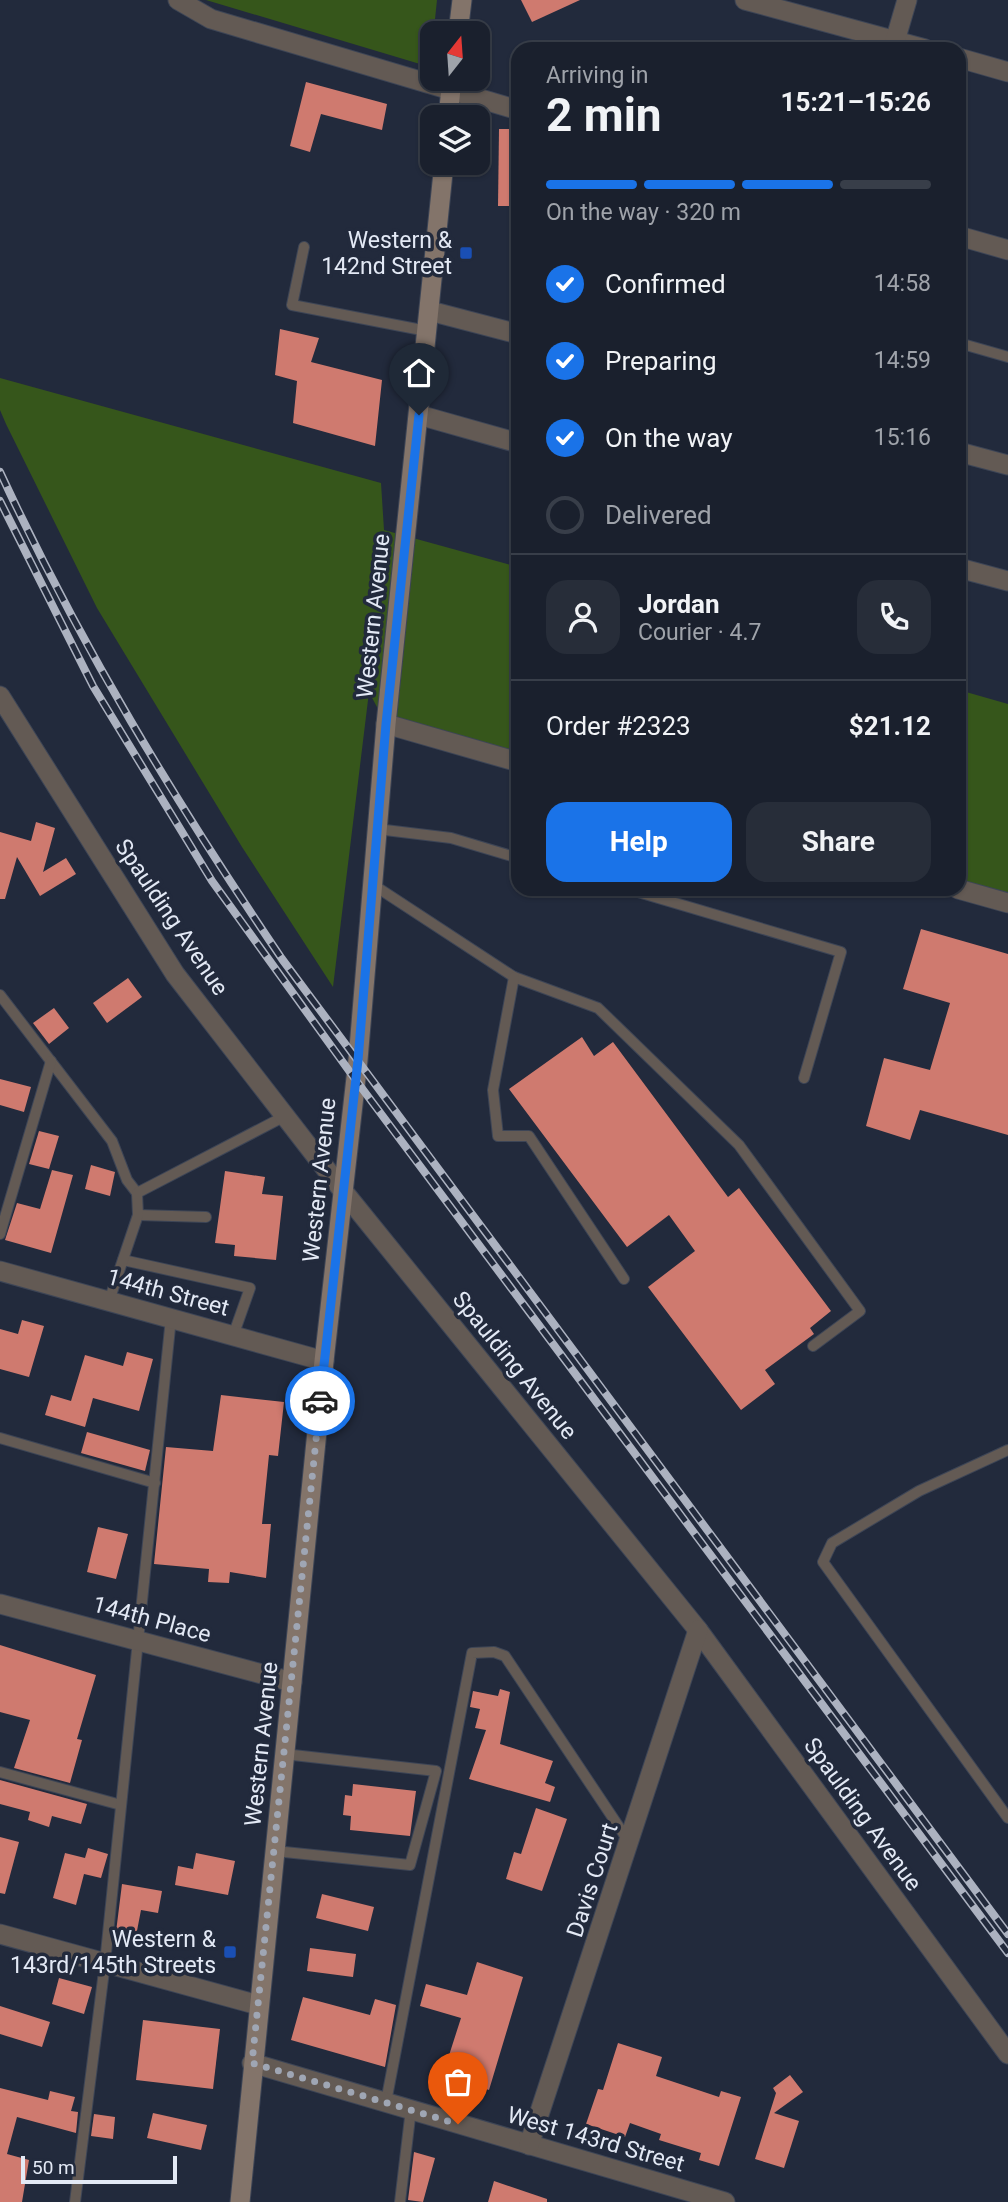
<!DOCTYPE html>
<html lang="en">
<head>
<meta charset="utf-8">
<style>
  body { margin:0; font-family:Roboto,sans-serif; background:#272d39; color:#f1f3f6; height:100vh; display:flex; flex-direction:column; font-size:26px; white-space:nowrap }
  * { box-sizing:border-box; margin:0 }
  p { font-size:23px; color:#9fa3aa }
  .icon { flex:none; width:38px; height:38px; fill:none; stroke:currentColor; stroke-width:2; stroke-linecap:round; stroke-linejoin:round }
  .map { position:relative; flex:1; overflow:hidden }
  .drawer { position:absolute; left:511px; top:42px; width:455px; height:854px; display:flex; flex-direction:column; background:#1a202d; border-radius:21px; box-shadow:0 2px 5px #0004,0 0 0 2px #383e49 }
  .drawer>* { flex:none }
  .needle { width:46px; rotate:17deg }
  .buttons { position:absolute; left:420px; top:21px; display:grid; gap:14px }
  .buttons a { display:grid; place-items:center; width:70px; height:70px; border-radius:14px; background:#1a202d; box-shadow:0 2px 5px #0004,0 0 0 2px #383e49; font-size:35px }
  .scale { position:absolute; left:21px; bottom:18px; width:156px; box-sizing:border-box; padding-left:7px; border:4px solid #e3e9f5; border-top:0; font-size:19px; line-height:24px; white-space:nowrap; color:#e3e9f5; -webkit-text-stroke:5px #222a3c; paint-order:stroke }
  .pin { position:absolute; display:grid; place-items:center; width:60px; height:60px; color:#fff; margin:-72px -30px; border-radius:50% 50% 50% 0; rotate:-45deg; box-shadow:0 0 7px #0007 }
  .pin .icon { rotate:45deg }
  .courier { position:absolute; display:grid; place-items:center; width:70px; height:70px; margin:-35px; border:5px solid #1a73e8; border-radius:50%; background:#fff; color:#222; box-shadow:0 2px 9px #0007 }
  .headline em { font-style:normal; font-weight:700 }
  .headline div { display:flex; flex-direction:column-reverse }
  .headline { display:flex; align-items:center; justify-content:space-between; height:119px; padding:0 35px }
  h1 { font-size:46px; font-weight:700; line-height:52px }
  .bar { display:grid; grid-template-columns:repeat(4,1fr); gap:10px 7px; align-content:center; height:84px; padding:0 35px }
  .bar i { height:9px; border-radius:5px; background:#383e49 }
  .bar .on { background:#1a73e8 }
  .bar p { grid-column:span 4 }
  .line { display:flex; align-items:center; gap:18px; padding:0 35px; border-top:2px solid #383e49 }
  .line div { flex:1 }
  .round { display:grid; place-items:center; flex:none; width:74px; height:74px; border-radius:21px; background:#272d39 }
  ol { padding:0 35px; list-style:none }
  li { display:flex; align-items:center; gap:21px; height:77px }
  li p { margin-inline-start:auto }
  li .icon { padding:7px; border-radius:50%; background:#1a73e8; color:#fff; stroke-width:4 }
  li:last-child { color:#9fa3aa }
  li i { width:38px; height:38px; border:4px solid #383e49; border-radius:50% }
  .primary-button { display:flex; gap:14px; margin-top:auto; padding:14px 35px }
  .primary-button a { flex:1; height:80px; border-radius:21px; background:#1a73e8; color:#fff; font-size:28px; font-weight:700; line-height:80px; text-align:center }
  .primary-button a+a { background:#272d39; color:#f1f3f6 }
  .map>svg:first-child { display:block }
  .green { fill:#36561b }
  .building { fill:#cf7a6f }
  .lines { fill:none; stroke-linecap:round; stroke-linejoin:round }
  .service-casing { stroke:#3d4556; stroke-width:12 }
  .minor-casing { stroke:#3d4556; stroke-width:21 }
  .secondary-casing { stroke:#3d4556; stroke-width:21 }
  .service { stroke:#635a54; stroke-width:10 }
  .minor { stroke:#635a54; stroke-width:19 }
  .secondary { stroke:#83746a; stroke-width:19 }
  .rail-casing { stroke:#acb2c0; stroke-width:8 }
  .rail { stroke:#222a3c; stroke-width:5; stroke-dasharray:16; stroke-linecap:butt }
  .done { stroke:#9fa6b4; stroke-width:7; stroke-dasharray:0 12.6 }
  .route { stroke:#1a73e8; stroke-width:9 }
  .transit-dot { fill:#1a4fb4; stroke:#222a3c; stroke-width:2.5 }
  .labels { text-anchor:middle; stroke-width:7; stroke-linejoin:round; paint-order:stroke }
  .poi-label { font-size:23px; fill:#e3e9f5; stroke:#222a3c; text-anchor:end }
  .street-label { font-size:23px; fill:#e3e9f5; stroke:#222a3c }
</style>
</head>
<body>
<div class="map">
<svg width="1008" height="2202" viewBox="0 0 1008 2202">
  <rect width="100%" height="100%" fill="#222a3c"/>
  <!-- green -->
  <g class="green">
    <polygon points="206,0 437,0 430,67"/>
    <polygon points="0,378 381,483 384,530 518,567 518,762 386,724 369,692 333,987 242,847 97,608 6,424 0,410"/>
    <polygon points="959,690 1008,704 1008,903 959,889"/>
  </g>
  <!-- building -->
  <g class="building">
    <polygon points="521,0 580,0 532,22"/>
    <polygon points="306,82 387,104 382,130 321,114 310,152 290,146"/>
    <polygon points="499,129 516,129 513,206 498,206"/>
    <polygon points="280,329 319,338 311,362 382,380 375,446 293,423 297,381 275,375"/>
    <polygon points="36,822 55,828 43,872 66,858 76,874 40,896 17,857 5,899 0,899 0,832 31,841"/>
    <polygon points="921,929 1008,954 1008,1135 920,1110 910,1140 866,1126 884,1058 930,1070 950,1003 903,989"/>
    <polygon points="128,978 142,997 107,1023 93,1003"/>
    <polygon points="54,1008 69,1028 49,1044 33,1023"/>
    <polygon points="582,1037 594,1056 613,1042 728,1197 739,1188 831,1311 810,1328 814,1334 765,1370 775,1384 741,1410 648,1287 695,1251 669,1215 627,1247 509,1089"/>
    <polygon points="0,1079 31,1087 24,1112 0,1105"/>
    <polygon points="39,1131 59,1136 49,1169 29,1164"/>
    <polygon points="91,1165 115,1172 110,1196 85,1189"/>
    <polygon points="52,1170 73,1175 51,1253 5,1240 17,1203 40,1209"/>
    <polygon points="225,1171 265,1177 262,1194 283,1196 276,1260 234,1256 235,1245 215,1243"/>
    <polygon points="22,1320 44,1326 29,1377 0,1369 0,1329 18,1334"/>
    <polygon points="127,1352 153,1359 139,1411 93,1398 85,1427 45,1415 51,1395 71,1401 85,1355 123,1366"/>
    <polygon points="221,1395 284,1402 278,1456 269,1455 262,1524 271,1524 266,1578 230,1572 229,1583 208,1582 209,1569 154,1564 166,1447 213,1451"/>
    <polygon points="87,1432 150,1450 145,1471 81,1453"/>
    <polygon points="98,1527 128,1534 116,1579 87,1572"/>
    <polygon points="0,1645 96,1675 77,1739 82,1740 70,1783 14,1768 30,1720 0,1712"/>
    <polygon points="500,1689 510,1692 500,1744 553,1761 545,1783 555,1787 550,1802 469,1779 486,1730 475,1728 480,1709 470,1707 473,1691 498,1696"/>
    <polygon points="0,1780 87,1804 81,1824 52,1816 49,1827 28,1820 30,1812 0,1804"/>
    <polygon points="353,1784 416,1791 410,1836 350,1830 351,1816 343,1815 345,1795 352,1796"/>
    <polygon points="536,1808 567,1819 542,1891 506,1879 514,1852 521,1854"/>
    <polygon points="0,1837 19,1842 5,1894 0,1893"/>
    <polygon points="88,1848 108,1854 101,1878 84,1874 76,1905 53,1898 65,1853 85,1858"/>
    <polygon points="196,1853 235,1861 228,1895 175,1885 178,1866 193,1869"/>
    <polygon points="122,1884 162,1891 158,1913 141,1910 136,1936 116,1932"/>
    <polygon points="322,1894 374,1907 368,1931 316,1918"/>
    <polygon points="310,1948 356,1954 353,1977 307,1971"/>
    <polygon points="477,1962 523,1977 489,2090 443,2074 461,2018 420,2006 426,1984 467,1995"/>
    <polygon points="59,1978 92,1987 84,2014 52,2004"/>
    <polygon points="303,1997 370,2015 375,1999 396,2005 385,2067 291,2040"/>
    <polygon points="0,2006 50,2022 42,2047 0,2034"/>
    <polygon points="143,2020 220,2029 213,2089 136,2080"/>
    <polygon points="618,2043 662,2057 656,2076 719,2097 721,2091 741,2097 719,2166 699,2160 701,2153 659,2140 661,2134 630,2123 625,2137 586,2124 598,2089 603,2090"/>
    <polygon points="790,2075 803,2092 774,2113 799,2121 784,2168 755,2159 776,2093 773,2088"/>
    <polygon points="0,2088 48,2100 50,2091 75,2097 71,2111 78,2112 76,2133 17,2117 7,2154 29,2160 22,2202 0,2202"/>
    <polygon points="153,2113 207,2125 201,2150 147,2138"/>
    <polygon points="94,2114 115,2117 113,2139 91,2136"/>
    <polygon points="414,2152 435,2158 423,2202 408,2200"/>
    <polygon points="494,2181 547,2199 547,2202 488,2202"/>
  </g>
  <g class="lines">
    <defs>
      <g id="service">
        <polyline points="304,247 292,305 427,331"/>
        <polyline points="959,343 1008,357"/>
        <polyline points="377,829 451,838 518,858"/>
        <polyline points="372,884 514,977 598,1008 739,1145 860,1311 813,1346"/>
        <polyline points="628,889 841,952 804,1078"/>
        <polyline points="514,977 493,1090 498,1136 529,1136 624,1279"/>
        <polyline points="0,995 112,1141 127,1180 137,1193"/>
        <polyline points="138,1215 206,1217"/>
        <polyline points="0,1234 51,1061"/>
        <polyline points="123,1260 250,1288 233,1336"/>
        <polyline points="109,1301 138,1215 137,1193 287,1115"/>
        <polyline points="0,1438 155,1483"/>
        <polyline points="1008,1450 919,1491 832,1543 823,1562 1008,1818"/>
        <polyline points="0,1772 121,1805"/>
        <polyline points="275,1851 410,1865 436,1771 284,1754"/>
        <polyline points="386,2102 472,1653 494,1652 505,1656 629,1842"/>
        <polyline points="75,2202 105,1963 171,1318"/>
        <polyline points="400,2202 411,2109"/>
      </g>
      <g id="minor">
        <polyline points="178,0 211,19 518,110"/>
        <polyline points="745,0 925,49"/>
        <polyline points="895,41 907,0"/>
        <polyline points="959,58 1008,72"/>
        <polyline points="959,236 1008,250"/>
        <polyline points="430,311 518,334"/>
        <polyline points="419,415 518,443"/>
        <polyline points="959,452 1008,465"/>
        <polyline points="959,568 1008,581"/>
        <polyline points="0,696 175,974 343,1191 698,1630 1008,2054"/>
        <polyline points="386,724 518,762"/>
        <polyline points="958,889 1008,903"/>
        <polyline points="0,1271 324,1361"/>
        <polyline points="0,1604 292,1682"/>
        <polyline points="0,1934 258,2005"/>
        <polyline points="252,2063 725,2202"/>
        <polyline points="529,2145 698,1630"/>
      </g>
      <g id="secondary">
        <polyline points="458,33 462,0"/>
        <polyline points="448,117 452,79"/>
        <polyline points="240,2202 324,1361 358,1060 386,724 444,163"/>
      </g>
    </defs>
    <!-- service casing -->
    <use href="#service" class="service-casing"/>
    <!-- minor casing -->
    <use href="#minor" class="minor-casing"/>
    <!-- secondary casing -->
    <use href="#secondary" class="secondary-casing"/>
    <!-- service -->
    <use href="#service" class="service"/>
    <!-- minor -->
    <use href="#minor" class="minor"/>
    <!-- secondary -->
    <use href="#secondary" class="secondary"/>
    <defs>
      <g id="rail">
        <path d="M0,472C80,645 175,801 282,959L1008,1934"/>
        <polyline points="0,501 93,686 212,881 355,1079 1008,1953"/>
      </g>
    </defs>
    <!-- rail casing -->
    <use href="#rail" class="rail-casing"/>
    <!-- rail -->
    <use href="#rail" class="rail"/>
  </g>
  <g class="lines">
    <!-- done -->
    <polyline class="done" points="320,1401 252,2063 458,2124"/>
    <!-- route -->
    <polyline class="route" points="320,1401 358,1060 386,724 419,415"/>
  </g>
  <!-- markers -->
  <g class="transit-dot">
    <rect x="459" y="246" width="14" height="14" rx="3.5"/>
    <rect x="223" y="1945" width="14" height="14" rx="3.5"/>
  </g>
  <g class="labels">
    <!-- poi labels -->
    <g class="poi-label">
      <text x="452" y="248">Western &amp;<tspan x="452" dy="26">142nd Street</tspan></text>
      <text x="216" y="1947">Western &amp;<tspan x="216" dy="26">143rd/145th Streets</tspan></text>
    </g>
    <!-- street labels -->
    <g class="street-label">
      <text transform="translate(373 616) rotate(-84)" y="8">Western Avenue</text>
      <text transform="translate(172 917) rotate(56)" y="8">Spaulding Avenue</text>
      <text transform="translate(319 1180) rotate(-84)" y="8">Western Avenue</text>
      <text transform="translate(168 1292) rotate(15)" y="8">144th Street</text>
      <text transform="translate(515 1365) rotate(51)" y="8">Spaulding Avenue</text>
      <text transform="translate(152 1619) rotate(15)" y="8">144th Place</text>
      <text transform="translate(261 1744) rotate(-84)" y="8">Western Avenue</text>
      <text transform="translate(863 1814) rotate(54)" y="8">Spaulding Avenue</text>
      <text transform="translate(592 1880) rotate(-72)" y="8">Davis Court</text>
      <text transform="translate(596 2139) rotate(16)" y="8">West 143rd Street</text>
    </g>
  </g>
</svg>
<div class="buttons">
<a><svg class="needle" viewBox="-14 -14 28 28"><path d="M0-13l5 13h-10z" fill="#e53935"/><path d="M0 13l5-13h-10z" fill="#9fa3aa"/></svg></a>
<a><svg class="icon" aria-label="layers" viewBox="0 0 24 24"><path d="M12 4l9 5-9 5-9-5zM3 14l9 5 9-5"/></svg></a>
</div>
<div class="scale">50 m</div>
<div class="pin" style="left:458px;top:2124px;background:#ea580c"><svg class="icon" aria-label="bag" viewBox="0 0 24 24"><path d="M5 8h14l-1 12H6zM9 8a3 3 0 0 1 6 0"/></svg></div>
<div class="pin" style="left:419px;top:415px;background:#1f2937"><svg class="icon" aria-label="home" viewBox="0 0 24 24"><path d="M3 11l9-7 9 7M6 9v11h12V9"/></svg></div>
<div class="courier" style="left:320px;top:1401px"><svg class="icon" aria-label="car" viewBox="0 0 24 24"><path d="M5 17H2v-5l4-1 3-4h7l3 4 3 1v5h-3M9 17h6M6 11h13"/><circle cx="7" cy="17" r="2"/><circle cx="17" cy="17" r="2"/></svg></div>
<section class="drawer">
<div class="headline"><div><h1>2 min</h1><p>Arriving in</p></div><em>15:21–15:26</em></div>
<div class="bar"><i class="on"></i><i class="on"></i><i class="on"></i><i></i><p>On the way · 320 m</p></div>
<ol>
<li><svg class="icon" aria-label="check" viewBox="0 0 24 24"><path d="M5 12l5 5 9-10"/></svg>Confirmed<p>14:58</p></li>
<li><svg class="icon" aria-label="check" viewBox="0 0 24 24"><path d="M5 12l5 5 9-10"/></svg>Preparing<p>14:59</p></li>
<li><svg class="icon" aria-label="check" viewBox="0 0 24 24"><path d="M5 12l5 5 9-10"/></svg>On the way<p>15:16</p></li>
<li><i></i>Delivered</li>
</ol>
<div class="line" style="height:126px"><a class="round"><svg class="icon" aria-label="person" viewBox="0 0 24 24"><circle cx="12" cy="8" r="4"/><path d="M4 21q1-7 8-7t8 7"/></svg></a><div><b>Jordan</b><p>Courier · 4.7</p></div><a class="round"><svg class="icon" aria-label="phone" viewBox="0 0 24 24"><path d="M5 4h4l2 5-3 2q2 4 5 5l2-3 5 2v4C11 20 4 13 5 4z"/></svg></a></div>
<div class="line" style="height:91px"><div>Order #2323</div><b>$21.12</b></div>
<div class="primary-button"><a>Help</a><a>Share</a></div>
</section>
</div>
</body>
</html>
